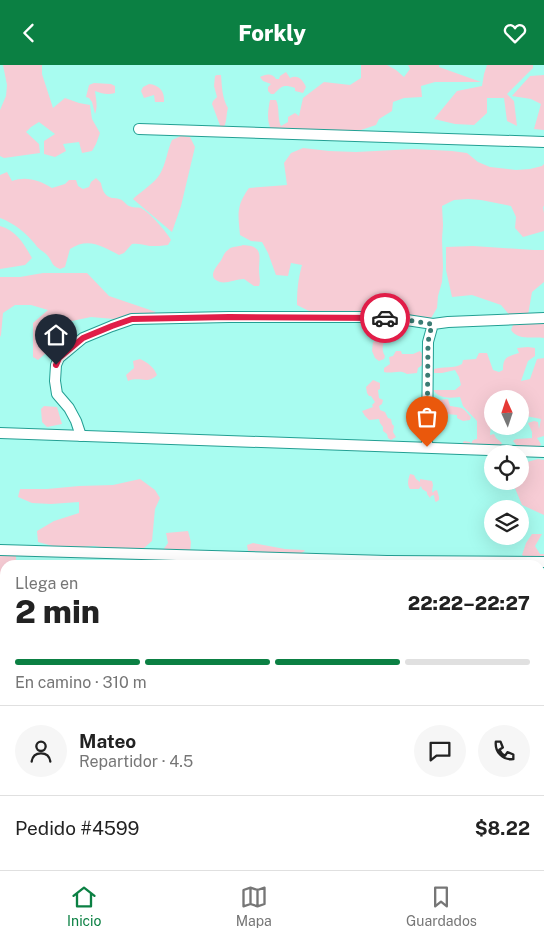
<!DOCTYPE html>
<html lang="es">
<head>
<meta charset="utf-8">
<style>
  body { margin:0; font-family:"Public Sans",sans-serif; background:#f6f6f6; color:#222; height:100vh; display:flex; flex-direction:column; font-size:19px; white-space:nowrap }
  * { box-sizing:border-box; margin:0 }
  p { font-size:16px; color:#767676 }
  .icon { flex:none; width:28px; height:28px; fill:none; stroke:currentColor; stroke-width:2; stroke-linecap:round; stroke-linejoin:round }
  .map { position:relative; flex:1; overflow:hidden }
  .drawer { position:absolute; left:0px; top:495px; width:545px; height:310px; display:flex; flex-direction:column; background:#fff; border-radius:15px 15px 0 0; box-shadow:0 5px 20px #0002 }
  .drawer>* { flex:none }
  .needle { width:32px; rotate:357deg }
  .tools { position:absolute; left:484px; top:325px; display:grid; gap:10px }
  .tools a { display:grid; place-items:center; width:45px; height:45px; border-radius:50%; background:#fff; box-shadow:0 5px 20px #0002; font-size:25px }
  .pin { position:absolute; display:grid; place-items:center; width:42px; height:42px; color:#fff; margin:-51px -21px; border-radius:50% 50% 50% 0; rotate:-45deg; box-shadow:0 0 5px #0007 }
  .pin .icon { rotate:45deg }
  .courier { position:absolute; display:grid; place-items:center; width:50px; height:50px; margin:-25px; border:4px solid #e11d48; border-radius:50%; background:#fff; color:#222; box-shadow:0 1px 6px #0007 }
  .overview em { font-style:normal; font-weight:800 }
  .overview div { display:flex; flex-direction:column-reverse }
  .overview { display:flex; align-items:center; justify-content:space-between; height:85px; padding:0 15px }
  h1 { font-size:32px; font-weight:800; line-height:38px }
  .bar { display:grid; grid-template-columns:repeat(4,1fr); gap:8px 5px; align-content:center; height:60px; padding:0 15px }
  .bar i { height:6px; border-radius:4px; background:#e0e0e0 }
  .bar .on { background:#0b8043 }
  .bar p { grid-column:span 4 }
  .line { display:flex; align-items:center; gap:12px; padding:0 15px; border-top:1px solid #e0e0e0 }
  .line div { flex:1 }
  .round { display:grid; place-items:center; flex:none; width:52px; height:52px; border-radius:26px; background:#f6f6f6 }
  header { display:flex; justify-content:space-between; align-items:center; height:65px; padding:0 15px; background:#0b8043; color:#fff; font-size:22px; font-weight:800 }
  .dock { display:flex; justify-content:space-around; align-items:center; height:70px; border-top:1px solid #e0e0e0; background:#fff; font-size:14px; color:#767676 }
  .dock a { display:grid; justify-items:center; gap:2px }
  .dock .on { color:#0b8043 }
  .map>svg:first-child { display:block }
  .green { fill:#f7ccd5 }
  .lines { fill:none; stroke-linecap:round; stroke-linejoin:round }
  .minor-casing { stroke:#239f93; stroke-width:12 }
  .minor { stroke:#fff; stroke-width:10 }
  .done { stroke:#3b7b73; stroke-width:5; stroke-dasharray:0 9 }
  .route { stroke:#e11d48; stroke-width:6 }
</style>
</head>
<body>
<header><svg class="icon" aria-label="back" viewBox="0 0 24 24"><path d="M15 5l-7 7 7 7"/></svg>Forkly<svg class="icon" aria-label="heart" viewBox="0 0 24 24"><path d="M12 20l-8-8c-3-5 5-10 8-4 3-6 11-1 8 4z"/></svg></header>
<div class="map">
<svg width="544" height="805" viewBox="0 0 544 805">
  <rect width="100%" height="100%" fill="#a8fcf0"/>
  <!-- green -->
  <g class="green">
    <polygon points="3,0 42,0 42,9 53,43 65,33 79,38 90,40 92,54 100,68 96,79 92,86 82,88 79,77 63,79 66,86 55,92 44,89 44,76 55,69 39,57 31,62 26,67 39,79 40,88 4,93 0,91 0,45 6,31 7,20"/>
    <path d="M361,0H387L396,5L404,12L410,4L408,0H439V2L481,17H435L421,21L422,32L404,33L393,37L392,46L379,54L376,60L361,65L319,66H272C266,57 268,45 270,35H276C280,43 277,53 281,61L288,57V52L295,48L299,51L303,33L324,17L350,20L361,13Z"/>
    <polygon points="487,0 533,0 533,3 507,29 514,36 517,61 507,56 504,33 487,33 487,48 474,60 455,59 434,54 457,26 482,21 484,9"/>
    <path d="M286,7L290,13C298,9 303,15 306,22L303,28L295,26V23C283,19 282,21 274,29H271L268,26V22L271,19L263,16L260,12C266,9 272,8 276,14H279L280,11Z"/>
    <path d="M217,10H221C222,22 222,33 228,43C226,50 227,56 224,62L221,63L212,39L213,36L217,32L214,21L215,11Z"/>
    <polygon points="544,10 544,65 534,64 541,39 531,34 512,31 530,11"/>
    <path d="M94,18L111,19L115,21V28C107,30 103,29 95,26C96,34 98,42 95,49L92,37L89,33L86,32L89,20Z"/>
    <path d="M149,19C159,20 165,26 164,37H155L154,30L144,33L141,26L143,22Z"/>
    <path d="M181,71L190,72L195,82L181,141L172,167L133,134C140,127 155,118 160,109C166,99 167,86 172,75Z"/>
    <path d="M303,83L329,86L356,87L414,84L452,86L467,88L478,97L490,102L516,105L530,104L542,101L544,99V141L543,142L544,148V166L523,172L515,163L516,152L511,141L481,135L468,134L454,135L442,141L443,160L442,174L443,202L442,217L438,231L437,243L430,255L320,249L309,246L297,240C297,226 298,214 302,200L291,198L288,211L276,210L268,188L262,177L251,176L240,170C238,149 236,141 249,123L287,120L284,98L291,88Z"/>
    <path d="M7,107L12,116C26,111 39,115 52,123L65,119L69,115H76L78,121L83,124L89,122L91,117L96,113L101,118C102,124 104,131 112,133C114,133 117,133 119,134C124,135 125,139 129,141C133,143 137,142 141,143C149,147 167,167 171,175L168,180C162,181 156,181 150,181C143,180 138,178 132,179L124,188L119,190C102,181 88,172 70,184L65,202L60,204C50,200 53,196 47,190C43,186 38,184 35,179C26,168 14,158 0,153V110Z"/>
    <path d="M0,161C17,166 23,178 32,193L25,200L0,204Z"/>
    <path d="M243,180C264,181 259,191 259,205C259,211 261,216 259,221H254L244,214C237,214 226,219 220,217C208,213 214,205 219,198C223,194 223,188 228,185C231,181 238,182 243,180Z"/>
    <polygon points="473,181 534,185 544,185 544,217 532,227 528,250 511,252 501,240 472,230 452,232 446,205 446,182"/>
    <polygon points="43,208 87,208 109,231 156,247 146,252 114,254 91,252 72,256 61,266 54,281 38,295 33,292 33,258 48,245 31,240 15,240 3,248 1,270 0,272 0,212 20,212"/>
    <path d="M544,256V273C533,271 518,276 511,265L513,260L518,258Z"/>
    <path d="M379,269H385L388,272C382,278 381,285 385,291L384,294L379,296L375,293L372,286L373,277L376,276L377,272Z"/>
    <path d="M528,282L535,283V291L528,296L521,316L530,314L537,294L544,293V371L537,373L541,379L538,385L520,384L513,376L516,374L532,373V367L528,358L534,356L538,357L539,364L541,354L526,351L520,355L526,348L524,341H520V334H492V350L490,370L494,369L496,373L502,378L499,383L488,380L486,386L460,382L464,376L470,377L471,379L473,375L477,374V356L463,341L460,332C449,333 439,334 433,325H455L461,320L459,312L455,305L442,308H434V304C443,301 454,304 462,299L463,295L476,294L479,288H487L493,305L499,307L503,305C503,292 507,292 519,288L517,283Z"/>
    <path d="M396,286H401L402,289H413L420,286L424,291V299L418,303L417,308L407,309C400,304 392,309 384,307V303L390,299L389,292L393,291Z"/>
    <path d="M140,294C147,297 154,302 157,310C147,320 141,311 128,316L126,310L134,303L133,296Z"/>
    <polygon points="373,315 380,318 380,324 378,325 379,333 383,335 382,339 379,341 380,345 385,347 388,353 391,354 392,359 394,361 393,367 396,372 391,375 388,373 387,369 383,366 383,362 380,358 379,354 369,355 365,351 362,346 373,342 372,340 375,337 371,331 369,331 367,328 366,322"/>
    <path d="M448,334L450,341C464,343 462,342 471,352L470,355L463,356L457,353V350L437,348L434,370L432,372L430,371L431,339L439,335Z"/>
    <polygon points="44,341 57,342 62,359 47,362 42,357 41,344"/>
    <polygon points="538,394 544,395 544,450 522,440 512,416 520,416 520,399"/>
    <path d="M410,409L414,410L416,414L420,417V414L432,416L433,420L432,426L433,428L434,426L437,425L439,432V435L436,437L435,436L434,430L431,431L430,433L427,429V427L422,424L421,421L419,424H410C407,420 408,414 410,409Z"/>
    <polygon points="140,414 155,425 160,433 155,444 152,476 144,483 126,486 94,481 64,484 38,477 37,466 54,456 79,448 79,437 51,439 32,438 18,432 20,424 47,424 79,421 113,420"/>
    <polygon points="188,466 191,477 190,488 163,485 168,478 166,468"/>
    <polygon points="532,469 542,469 535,481 540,489 544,489 544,494 529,495 522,490 526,478"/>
    <path d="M253,478L285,484L304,485L305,486C296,493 284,487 273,487C265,487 256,486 248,486L247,480Z"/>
    <polygon points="0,481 5,488 16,491 16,497 14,500 5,500 5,548 0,540"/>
  </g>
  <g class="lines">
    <defs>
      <g id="minor">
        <polyline points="139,64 544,77"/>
        <polyline points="0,368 544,387"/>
        <polyline points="81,371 76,356 69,343 57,329 55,316 56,300 59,293 83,273 112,261 132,254 229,252 373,252 400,254 433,259"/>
        <polyline points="427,382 428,277 433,259 448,257 544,253"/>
        <polyline points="0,485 387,496 544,497"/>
        <polyline points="0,562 5,562"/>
        <polyline points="540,579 544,579"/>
        <polyline points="0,700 5,700"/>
        <polyline points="208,805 208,800"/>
        <polyline points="291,805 291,800"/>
        <polyline points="375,805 375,800"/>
        <polyline points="457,805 457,800"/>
        <polyline points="543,805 544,721"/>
      </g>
    </defs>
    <!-- minor casing -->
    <use href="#minor" class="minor-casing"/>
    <!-- minor -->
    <use href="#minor" class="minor"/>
  </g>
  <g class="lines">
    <!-- done -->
    <polyline class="done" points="385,253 400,254 432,259 428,277 427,382"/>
    <!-- route -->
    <polyline class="route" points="56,300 59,293 83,273 112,261 132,254 229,252 385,253"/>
  </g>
</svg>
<div class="tools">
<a><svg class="needle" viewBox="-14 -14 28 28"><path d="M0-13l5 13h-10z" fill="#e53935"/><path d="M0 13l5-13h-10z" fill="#767676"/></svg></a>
<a><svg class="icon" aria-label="locate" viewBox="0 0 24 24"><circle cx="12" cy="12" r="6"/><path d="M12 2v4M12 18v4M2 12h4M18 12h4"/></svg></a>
<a><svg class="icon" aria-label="layers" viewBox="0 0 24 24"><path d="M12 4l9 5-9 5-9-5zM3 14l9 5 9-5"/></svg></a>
</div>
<div class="pin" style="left:427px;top:382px;background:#ea580c"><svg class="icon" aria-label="bag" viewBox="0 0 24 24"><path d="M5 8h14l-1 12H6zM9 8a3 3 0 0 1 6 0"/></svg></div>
<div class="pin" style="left:56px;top:300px;background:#1f2937"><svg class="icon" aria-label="home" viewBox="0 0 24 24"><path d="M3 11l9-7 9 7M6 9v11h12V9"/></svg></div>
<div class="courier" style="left:385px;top:253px"><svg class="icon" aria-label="car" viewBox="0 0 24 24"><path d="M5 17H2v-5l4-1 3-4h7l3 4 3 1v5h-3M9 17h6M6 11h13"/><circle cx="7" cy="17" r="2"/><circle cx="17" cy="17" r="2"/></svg></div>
<section class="drawer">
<div class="overview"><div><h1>2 min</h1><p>Llega en</p></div><em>22:22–22:27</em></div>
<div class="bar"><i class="on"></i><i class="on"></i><i class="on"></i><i></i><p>En camino · 310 m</p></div>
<div class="line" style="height:90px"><a class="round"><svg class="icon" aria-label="person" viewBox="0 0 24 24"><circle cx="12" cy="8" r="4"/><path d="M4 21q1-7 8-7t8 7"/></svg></a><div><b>Mateo</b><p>Repartidor · 4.5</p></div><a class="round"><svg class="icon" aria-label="chat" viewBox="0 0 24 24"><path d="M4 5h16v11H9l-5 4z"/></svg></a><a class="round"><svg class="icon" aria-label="phone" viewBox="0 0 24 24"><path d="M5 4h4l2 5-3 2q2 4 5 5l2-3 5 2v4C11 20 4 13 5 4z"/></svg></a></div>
<div class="line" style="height:65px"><div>Pedido #4599</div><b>$8.22</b></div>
</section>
</div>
<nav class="dock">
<a class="on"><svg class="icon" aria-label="home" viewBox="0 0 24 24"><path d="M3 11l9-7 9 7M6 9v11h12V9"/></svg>Inicio</a>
<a><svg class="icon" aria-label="map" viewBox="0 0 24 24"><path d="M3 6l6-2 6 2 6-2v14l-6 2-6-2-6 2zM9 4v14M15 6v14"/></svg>Mapa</a>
<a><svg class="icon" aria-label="saved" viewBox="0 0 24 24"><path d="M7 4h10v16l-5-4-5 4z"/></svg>Guardados</a>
</nav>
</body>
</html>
